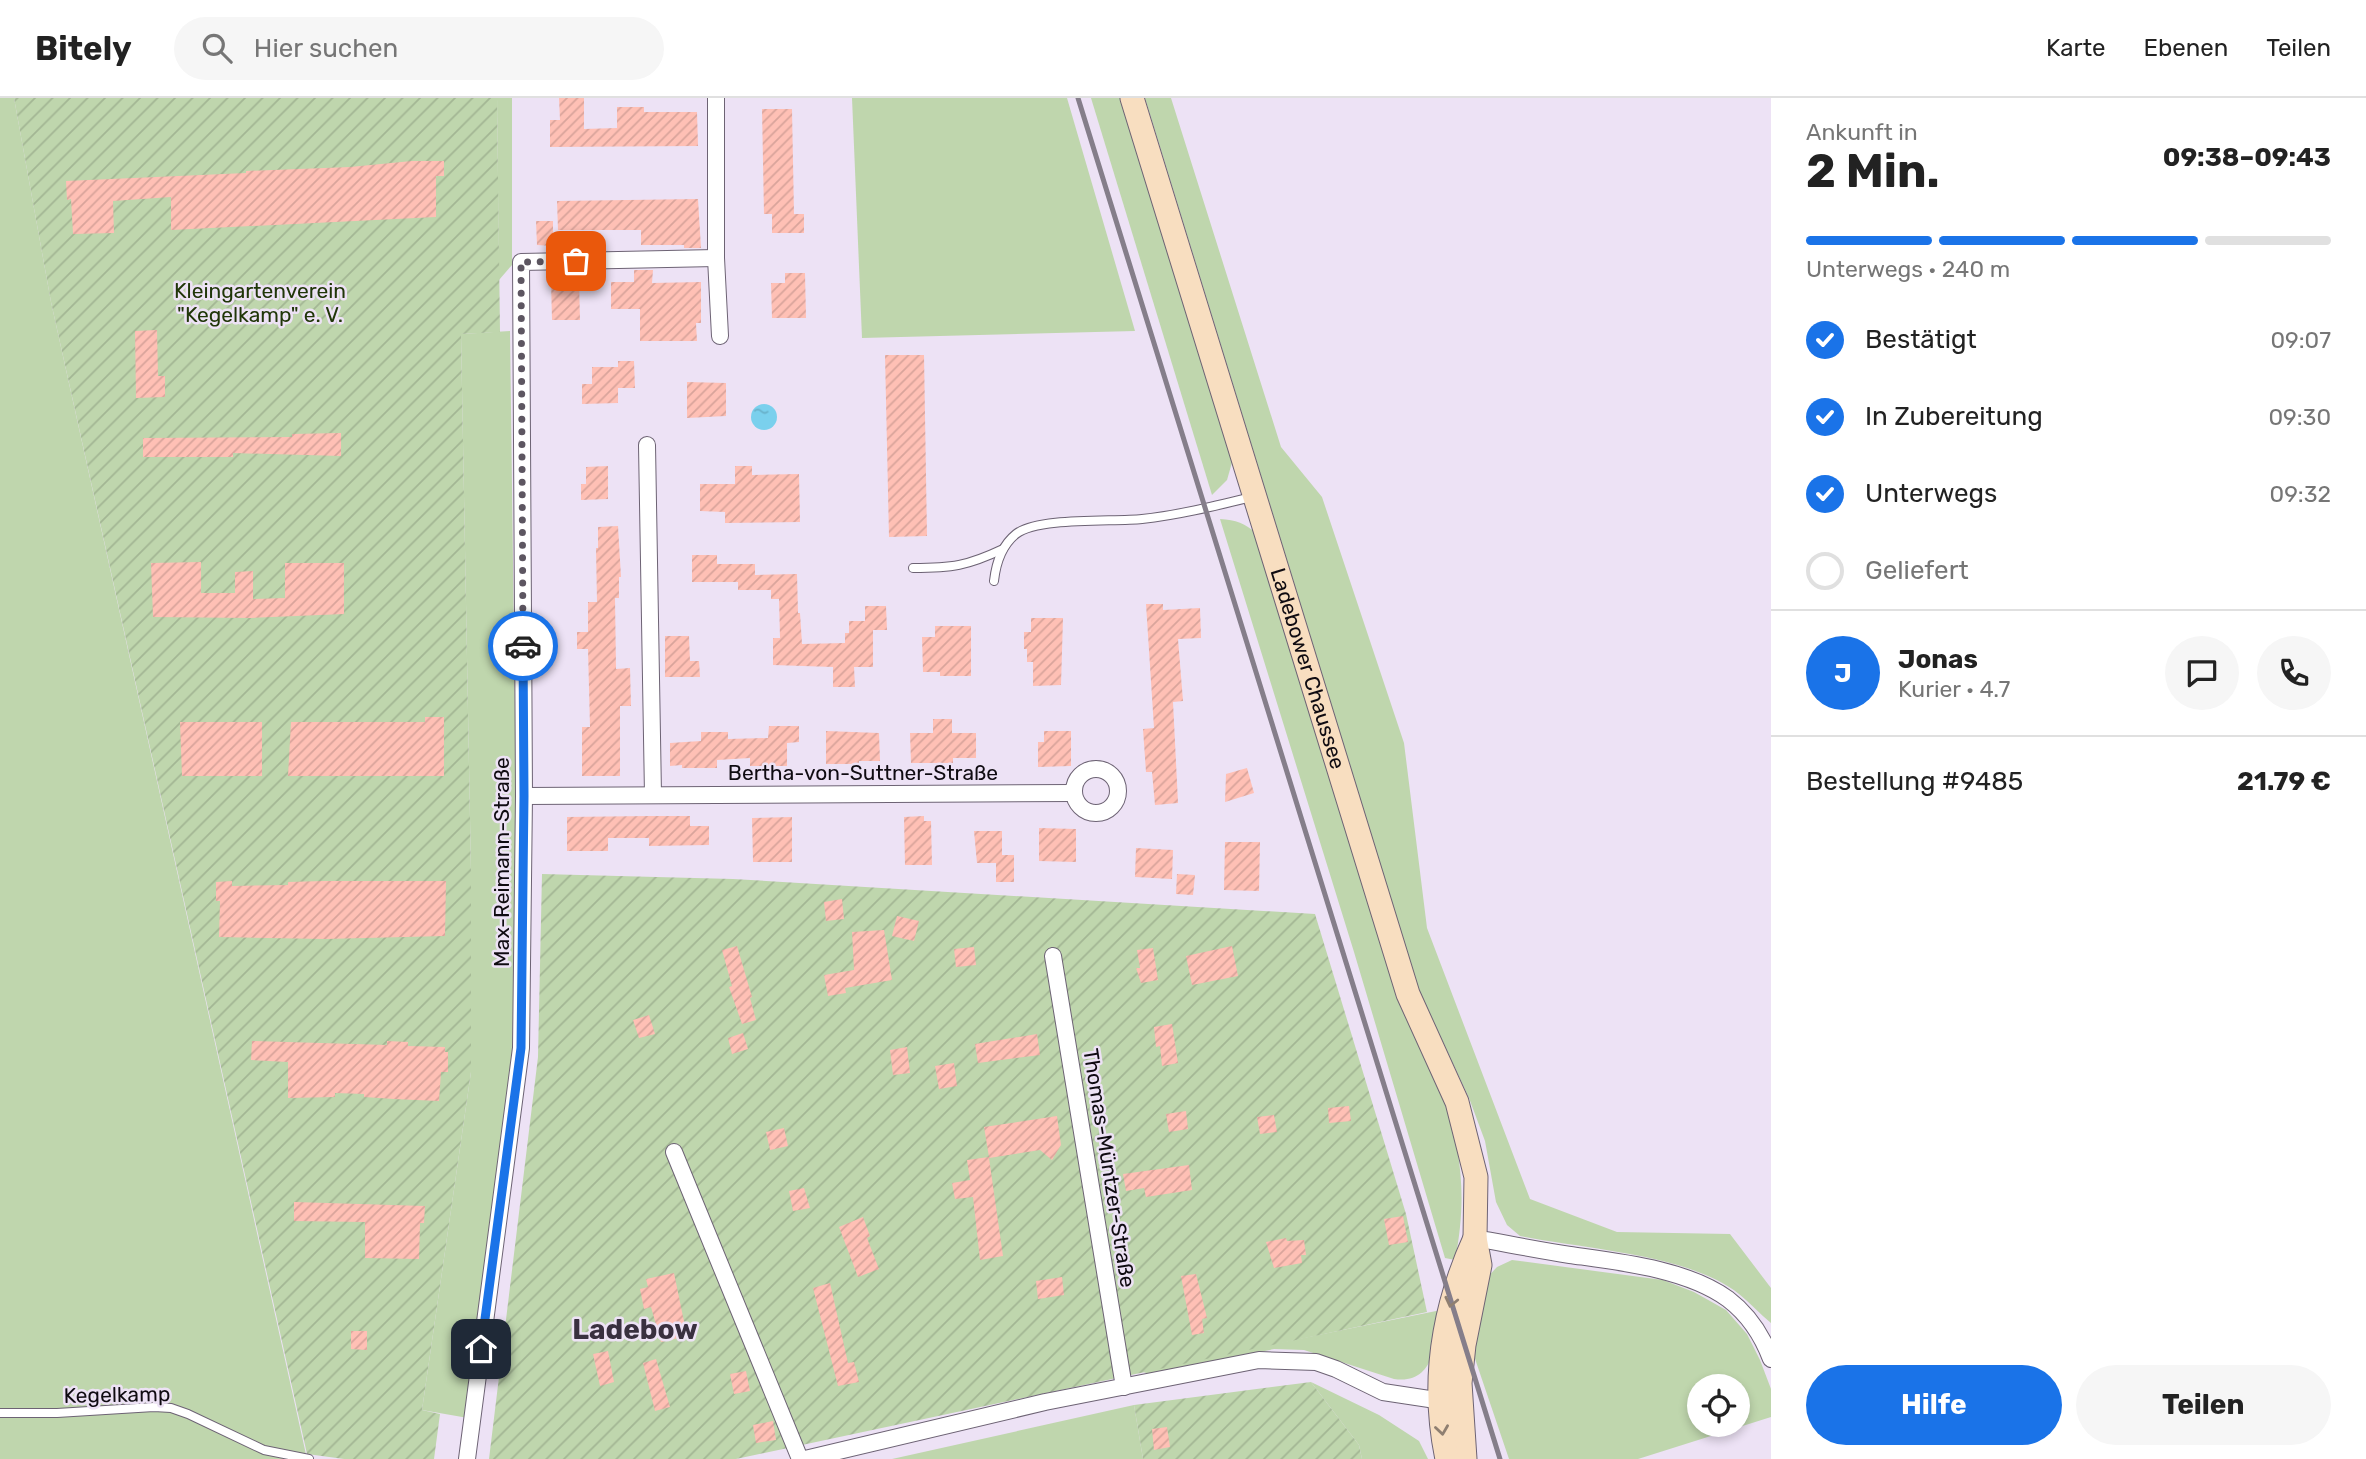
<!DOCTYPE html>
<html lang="de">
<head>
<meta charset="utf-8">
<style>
  body { margin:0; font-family:Rubik,sans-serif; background:#f6f6f6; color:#222; height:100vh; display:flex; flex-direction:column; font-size:26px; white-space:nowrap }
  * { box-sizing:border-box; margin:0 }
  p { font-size:23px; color:#767676 }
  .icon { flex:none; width:38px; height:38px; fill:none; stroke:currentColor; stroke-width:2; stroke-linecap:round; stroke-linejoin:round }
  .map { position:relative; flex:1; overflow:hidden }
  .side { display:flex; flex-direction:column; background:#fff; width:595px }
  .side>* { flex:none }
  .controls { position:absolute; left:1687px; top:1276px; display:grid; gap:14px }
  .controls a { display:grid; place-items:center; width:63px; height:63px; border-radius:50%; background:#fff; box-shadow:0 4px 10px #0003; font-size:35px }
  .pin { position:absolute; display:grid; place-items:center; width:60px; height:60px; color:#fff; margin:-30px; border-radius:14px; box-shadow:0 4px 10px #0006 }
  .courier { position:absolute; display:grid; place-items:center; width:70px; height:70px; margin:-35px; border:5px solid #1a73e8; border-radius:50%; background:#fff; color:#222; box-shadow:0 2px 9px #0007 }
  .overview em { font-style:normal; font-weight:700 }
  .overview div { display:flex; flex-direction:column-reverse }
  .overview { display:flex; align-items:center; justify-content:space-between; height:119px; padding:0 35px }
  h1 { font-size:46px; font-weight:700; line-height:52px }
  .bar { display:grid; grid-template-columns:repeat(4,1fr); gap:10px 7px; align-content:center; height:84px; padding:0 35px }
  .bar i { height:9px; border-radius:5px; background:#e0e0e0 }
  .bar .current { background:#1a73e8 }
  .bar p { grid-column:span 4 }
  .line { display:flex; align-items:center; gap:18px; padding:0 35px; border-top:2px solid #e0e0e0 }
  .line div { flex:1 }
  .round { display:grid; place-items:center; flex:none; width:74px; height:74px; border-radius:37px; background:#f6f6f6 }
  ol { padding:0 35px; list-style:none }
  li { display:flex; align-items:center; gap:21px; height:77px }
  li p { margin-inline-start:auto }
  li .icon { padding:7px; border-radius:50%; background:#1a73e8; color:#fff; stroke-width:4 }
  li:last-child { color:#767676 }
  li i { width:38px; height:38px; border:4px solid #e0e0e0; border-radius:50% }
  .button { display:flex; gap:14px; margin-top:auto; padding:14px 35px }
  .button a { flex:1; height:80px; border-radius:42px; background:#1a73e8; color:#fff; font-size:28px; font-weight:700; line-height:80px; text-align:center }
  .button a+a { background:#f6f6f6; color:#222 }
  header { display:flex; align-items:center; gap:42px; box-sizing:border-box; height:98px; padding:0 35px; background:#fff; border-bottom:2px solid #e0e0e0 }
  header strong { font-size:33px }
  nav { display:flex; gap:38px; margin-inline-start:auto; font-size:24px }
  .search { width:490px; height:63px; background:#f6f6f6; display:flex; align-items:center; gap:18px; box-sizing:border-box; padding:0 24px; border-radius:38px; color:#767676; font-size:26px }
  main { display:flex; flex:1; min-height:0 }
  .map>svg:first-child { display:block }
  .grass { fill:#bfd6ad; fill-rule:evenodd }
  .garden { fill:url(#garden-furrows) }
  .water { fill:url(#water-ripples) }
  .building { fill:url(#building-hatch) }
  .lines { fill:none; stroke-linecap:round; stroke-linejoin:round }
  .lane-casing { stroke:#6d6374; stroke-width:10 }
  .street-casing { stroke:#6d6374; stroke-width:18 }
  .secondary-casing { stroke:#6d6374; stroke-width:25 }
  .lane { stroke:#fff; stroke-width:8 }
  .street { stroke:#fff; stroke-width:16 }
  .secondary { stroke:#f8dec0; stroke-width:23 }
  .rail { stroke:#857e8a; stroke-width:5 }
  .oneway { stroke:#8f7f71 }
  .done { stroke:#5d5661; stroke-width:7; stroke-dasharray:0 12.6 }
  .route { stroke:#1a73e8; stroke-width:9 }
  .labels { text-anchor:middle; stroke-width:5; stroke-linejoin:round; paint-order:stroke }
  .park-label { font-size:21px; fill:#203608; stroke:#ede2f5 }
  .street-label { font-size:21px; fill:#0f0b11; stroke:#ede2f5 }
  .district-label { font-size:28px; font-weight:bold; fill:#39303f; stroke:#ede2f5 }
</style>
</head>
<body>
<header>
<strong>Bitely</strong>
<div class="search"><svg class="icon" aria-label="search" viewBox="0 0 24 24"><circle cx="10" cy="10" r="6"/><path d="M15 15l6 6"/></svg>Hier suchen</div>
<nav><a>Karte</a><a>Ebenen</a><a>Teilen</a></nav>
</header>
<main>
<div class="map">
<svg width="1771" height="1361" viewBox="0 0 1771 1361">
  <defs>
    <pattern id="garden-furrows" width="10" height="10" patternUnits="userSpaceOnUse" patternTransform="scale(1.75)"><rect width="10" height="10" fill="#bfd6ad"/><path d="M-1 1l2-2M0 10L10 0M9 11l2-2" fill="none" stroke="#a3b694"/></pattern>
    <pattern id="water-ripples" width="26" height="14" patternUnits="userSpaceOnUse" patternTransform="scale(1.75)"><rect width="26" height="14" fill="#7ad0ed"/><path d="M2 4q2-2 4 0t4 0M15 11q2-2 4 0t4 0" fill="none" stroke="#68b1ca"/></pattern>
    <pattern id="building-hatch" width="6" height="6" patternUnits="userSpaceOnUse" patternTransform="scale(1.75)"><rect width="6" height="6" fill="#ffc0b5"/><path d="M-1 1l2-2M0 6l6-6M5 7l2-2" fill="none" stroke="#d9a49b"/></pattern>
  </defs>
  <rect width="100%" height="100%" fill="#ede2f5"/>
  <!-- grass -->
  <g class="grass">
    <polygon points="0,0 14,0 51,204 307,1361 0,1361"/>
    <polygon points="497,0 512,0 512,167 499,182"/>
    <polygon points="852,0 1067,0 1135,233 862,240"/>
    <polygon points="1091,0 1121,0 1233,361 1227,382 1212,397"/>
    <path d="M1145,0H1171L1281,349L1322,399L1404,645L1427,830L1530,1101L1617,1134L1730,1136L1771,1190V1225C1760,1216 1750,1205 1739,1196C1689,1156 1582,1151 1520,1138L1507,1127L1496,1104L1485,1043L1469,1000L1419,892Z"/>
    <polygon points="510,233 516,698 512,977 468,1320 422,1312 471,974 471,774 461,236"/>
    <path d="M1220,421C1236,422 1245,425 1257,436L1447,1008C1463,1063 1466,1106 1455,1162L1445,1160L1354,854Z"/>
    <path d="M1512,1162L1663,1182L1694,1194L1726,1212L1747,1236L1760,1262L1771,1291V1319L1638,1361H1509L1471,1249L1482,1185L1497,1169ZM1699,1288H1738V1326H1699Z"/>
    <path d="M1441,1212C1435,1243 1436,1287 1394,1281L1304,1252L1274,1251L1151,1277L1141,1273Z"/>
    <polygon points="1311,1284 1379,1317 1419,1343 1428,1361 1362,1361 1359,1347"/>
    <polygon points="1134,1307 1143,1361 892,1361"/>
  </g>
  <!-- garden -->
  <g class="garden">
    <polygon points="14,0 497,0 500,234 461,236 471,774 471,974 422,1312 440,1316 434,1361 344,1361 307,1356 51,204"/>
    <polygon points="542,776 733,781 1315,816 1406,1116 1427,1214 736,1361 489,1361 538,959"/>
    <polygon points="1311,1284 1359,1347 1362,1361 1143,1361 1134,1307"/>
  </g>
  <!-- water -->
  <circle class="water" cx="764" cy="319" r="13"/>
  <!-- building -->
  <g class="building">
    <polygon points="559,0 584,0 584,31 617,30 617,9 644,9 644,14 697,14 698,48 550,49 550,22 560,22"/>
    <polygon points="762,11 792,11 794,116 804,116 804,135 772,135 772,116 764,116"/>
    <polygon points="412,63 444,63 444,78 436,78 436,119 171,132 171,99 113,103 114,135 73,136 71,101 67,102 66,83 246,75 246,73 350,69"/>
    <polygon points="698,101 701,150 684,150 684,147 641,147 641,132 558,132 557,103"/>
    <polygon points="536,123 553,123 553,148 537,147"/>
    <polygon points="634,172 653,172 652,185 701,184 701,225 696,225 697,243 640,243 640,211 611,211 611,184 634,184"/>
    <polygon points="785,175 805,175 806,220 772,220 771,185 785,185"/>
    <polygon points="551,183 579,183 580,222 552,222"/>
    <polygon points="157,232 158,278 165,278 165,299 136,300 135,233"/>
    <polygon points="885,257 924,257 927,438 889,439"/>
    <polygon points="618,263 634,263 635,290 618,290 618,305 582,306 582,286 592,286 592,269 618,269"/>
    <polygon points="687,284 726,285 726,318 687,320"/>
    <polygon points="341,335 341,358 233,355 233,359 143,359 143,340 292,339 292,336"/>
    <polygon points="608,368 608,401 581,402 581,386 586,386 586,369"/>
    <polygon points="735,368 752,368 752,377 799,376 800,424 725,425 725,414 700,413 700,386 735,386"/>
    <polygon points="618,428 621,479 619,479 619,500 615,500 616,571 630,570 631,608 620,608 620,678 582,678 582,629 590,629 588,551 577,551 577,534 588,534 588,504 597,504 596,450 598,450 598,429"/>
    <polygon points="692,457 717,457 717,466 755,466 755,477 797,476 798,515 800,515 802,546 845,545 845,535 849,535 849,523 865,523 865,508 886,508 887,532 873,532 873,569 854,569 855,589 833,589 833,569 773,567 773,540 780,540 779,501 771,501 771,492 738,492 738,484 692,484"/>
    <polygon points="201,464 201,495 235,495 235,474 253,473 253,501 285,500 285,465 344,465 344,516 251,520 153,519 151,465"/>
    <polygon points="1146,506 1163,506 1163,512 1200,510 1201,540 1178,541 1183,603 1173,604 1178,705 1155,707 1152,674 1146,674 1143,631 1154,630"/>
    <polygon points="1031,520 1063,520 1061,587 1033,588 1033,564 1027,564 1027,551 1024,551 1024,534 1031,534"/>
    <polygon points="935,528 971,528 971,578 940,578 940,574 923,574 922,539 935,539"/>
    <polygon points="665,538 689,538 690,563 699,563 700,579 665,579"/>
    <polygon points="425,619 444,619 444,678 288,678 291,624 425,624"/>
    <polygon points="933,621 952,621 952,635 976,635 976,660 953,660 953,665 911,665 910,635 933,635"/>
    <polygon points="180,624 262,624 262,678 182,678"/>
    <polygon points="769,628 799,628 799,644 787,645 787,668 750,668 750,660 717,662 717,670 682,670 682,667 670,668 670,645 701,643 701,634 728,634 728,641 768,640"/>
    <polygon points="826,633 879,635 880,663 859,663 859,666 826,666"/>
    <polygon points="1044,633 1071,633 1071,668 1038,669 1038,644 1044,644"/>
    <polygon points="1247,670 1254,695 1225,704 1226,676"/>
    <polygon points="649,718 690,718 690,728 709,728 709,747 649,748 649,740 608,740 608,753 567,753 567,719"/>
    <polygon points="924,718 924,723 931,723 932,767 905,767 904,719"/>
    <polygon points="792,719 792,764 753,764 752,720"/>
    <polygon points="1039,730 1076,731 1076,764 1039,763"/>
    <polygon points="974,733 1002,733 1002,757 1014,757 1014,784 996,784 996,765 977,765"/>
    <polygon points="1225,744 1260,744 1259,793 1224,792"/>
    <polygon points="1136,750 1173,752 1172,781 1135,779"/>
    <polygon points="1177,776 1195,777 1193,797 1176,796"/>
    <polygon points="232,783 232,788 288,787 288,784 324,783 446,783 445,838 325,841 219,839 220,803 216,803 216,784"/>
    <polygon points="842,801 844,821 826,823 824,804"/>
    <polygon points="897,818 919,823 914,843 892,838"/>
    <polygon points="884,832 892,882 845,890 846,895 828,898 824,877 854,872 852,834"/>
    <polygon points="737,848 752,899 750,900 756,922 742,926 729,889 732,888 722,852"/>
    <polygon points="1232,848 1238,878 1192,887 1186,858"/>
    <polygon points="974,849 976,867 956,869 954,851"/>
    <polygon points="1153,850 1158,882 1141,885 1136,870 1140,870 1137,852"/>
    <polygon points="649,917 655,936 639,940 633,922"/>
    <polygon points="1172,926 1178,965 1162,968 1160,948 1156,949 1154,929"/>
    <polygon points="743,935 748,951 732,956 728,940"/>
    <polygon points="1037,936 1040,957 978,965 975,946"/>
    <polygon points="252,943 387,947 387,943 408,944 408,948 445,949 445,954 448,954 448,974 441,974 439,1003 394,1001 364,999 364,996 335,995 335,999 288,1000 288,964 251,962"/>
    <polygon points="907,949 910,975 893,977 890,952"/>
    <polygon points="954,965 957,988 939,991 935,968"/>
    <polygon points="1349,1008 1351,1023 1329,1025 1328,1010"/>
    <polygon points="1186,1013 1188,1031 1169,1034 1166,1016"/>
    <polygon points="1274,1017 1277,1034 1260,1036 1257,1019"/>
    <polygon points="1057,1018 1061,1047 1052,1062 1040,1052 989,1060 1003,1158 980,1162 973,1099 955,1101 952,1085 970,1082 967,1062 989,1059 984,1029"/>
    <polygon points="784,1030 788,1048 770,1052 766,1034"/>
    <polygon points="1189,1067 1192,1092 1146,1099 1144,1090 1126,1093 1123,1076"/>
    <polygon points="804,1090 810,1110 793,1113 789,1093"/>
    <polygon points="294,1104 425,1108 424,1125 420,1125 419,1161 365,1160 365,1124 294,1123"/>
    <polygon points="1403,1118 1408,1144 1389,1147 1384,1121"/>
    <polygon points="863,1119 870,1138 867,1140 879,1171 858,1179 839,1129"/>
    <polygon points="1286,1140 1287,1143 1304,1142 1306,1157 1301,1157 1302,1165 1274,1170 1266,1144"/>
    <polygon points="674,1175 687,1238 661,1244 651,1209 644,1211 640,1191 648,1189 646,1181"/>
    <polygon points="1196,1176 1207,1220 1202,1221 1204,1235 1192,1237 1181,1178"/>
    <polygon points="1062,1179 1064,1197 1038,1201 1036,1183"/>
    <polygon points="830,1185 848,1265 854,1264 859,1284 838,1288 813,1190"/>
    <polygon points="351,1233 367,1233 367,1252 351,1251"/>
    <polygon points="608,1253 614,1284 600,1288 593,1256"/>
    <polygon points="656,1261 670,1309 655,1313 643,1265"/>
    <polygon points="746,1273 750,1293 734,1296 730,1276"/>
    <polygon points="773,1323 776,1342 756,1345 753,1327"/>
    <polygon points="1167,1329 1170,1349 1154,1352 1152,1331"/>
  </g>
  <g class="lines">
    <defs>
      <g id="lane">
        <path d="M913,470C952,470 967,468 1003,451"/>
        <path d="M994,483C996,465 1001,448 1016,436C1038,419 1112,424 1142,421C1179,417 1215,408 1252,399"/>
        <polyline points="0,1315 57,1315 154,1309 171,1310 188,1316 264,1352 309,1361"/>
      </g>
      <g id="street">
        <polyline points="716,0 716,160 720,238"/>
        <polyline points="647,347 653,697"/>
        <circle cx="1096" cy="693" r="22"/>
        <polyline points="524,698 1074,695"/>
        <polyline points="1053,858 1124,1289"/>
        <polyline points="674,1054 800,1361"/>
        <path d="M1475,1140C1507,1146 1538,1152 1570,1157C1620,1164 1687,1171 1728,1201C1749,1217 1762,1237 1771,1261"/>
        <polyline points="467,1361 521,950 524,698 521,164 716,160"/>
        <polyline points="805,1361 1045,1304 1259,1262 1316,1264 1336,1271 1383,1294 1449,1304"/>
      </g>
      <g id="secondary">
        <path id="s1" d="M1132,0L1408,896L1457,1004L1476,1079L1475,1140L1480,1167L1464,1247L1460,1285L1465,1361"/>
        <path d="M1447,1361C1431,1285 1443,1210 1475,1140"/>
      </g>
    </defs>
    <!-- lane casing -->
    <use href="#lane" class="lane-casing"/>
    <!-- street casing -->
    <use href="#street" class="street-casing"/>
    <!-- secondary casing -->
    <use href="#secondary" class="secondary-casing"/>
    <!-- lane -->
    <use href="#lane" class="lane"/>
    <!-- street -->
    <use href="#street" class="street"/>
    <!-- secondary -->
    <use href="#secondary" class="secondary"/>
    <!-- rail -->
    <polyline class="rail" points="1078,0 1500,1361"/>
  </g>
  <!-- one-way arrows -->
  <defs><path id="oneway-chevron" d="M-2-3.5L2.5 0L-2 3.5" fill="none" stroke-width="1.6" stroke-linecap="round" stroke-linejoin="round" transform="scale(1.75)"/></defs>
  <g class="oneway">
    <use href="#oneway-chevron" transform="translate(1451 1204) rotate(103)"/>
    <use href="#oneway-chevron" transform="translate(1442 1332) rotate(82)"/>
  </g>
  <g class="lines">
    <!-- done -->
    <polyline class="done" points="523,548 521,164 576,163"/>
    <!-- route -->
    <polyline class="route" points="481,1251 521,950 524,698 523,548"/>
  </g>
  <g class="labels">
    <!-- park labels -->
    <g class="park-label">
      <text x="260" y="200">Kleingartenverein<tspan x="260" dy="24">"Kegelkamp" e. V.</tspan></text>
    </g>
    <!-- street labels -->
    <g class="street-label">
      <text dy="7" stroke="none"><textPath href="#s1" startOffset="597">Ladebower Chaussee</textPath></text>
      <text x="863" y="682">Bertha-von-Suttner-Straße</text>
      <text transform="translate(502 764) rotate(-90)" y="7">Max-Reimann-Straße</text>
      <text transform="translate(1109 1070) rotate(81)" y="7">Thomas-Müntzer-Straße</text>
      <text transform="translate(117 1297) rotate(-1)" y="7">Kegelkamp</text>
    </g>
    <!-- district labels -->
    <g class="district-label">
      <text x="635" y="1241">Ladebow</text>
    </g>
  </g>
</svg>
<div class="controls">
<a><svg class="icon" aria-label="locate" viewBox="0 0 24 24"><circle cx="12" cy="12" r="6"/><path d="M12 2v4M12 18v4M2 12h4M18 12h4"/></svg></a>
</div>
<div class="pin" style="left:576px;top:163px;background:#ea580c"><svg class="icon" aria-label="bag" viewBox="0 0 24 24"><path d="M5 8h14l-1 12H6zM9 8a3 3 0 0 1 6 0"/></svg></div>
<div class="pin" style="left:481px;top:1251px;background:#1f2937"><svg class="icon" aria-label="home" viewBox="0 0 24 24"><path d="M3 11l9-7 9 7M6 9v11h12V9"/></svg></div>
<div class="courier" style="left:523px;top:548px"><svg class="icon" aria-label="car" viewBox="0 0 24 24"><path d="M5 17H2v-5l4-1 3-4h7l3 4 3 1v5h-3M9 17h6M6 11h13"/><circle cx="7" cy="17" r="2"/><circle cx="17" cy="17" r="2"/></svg></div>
</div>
<section class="side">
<div class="overview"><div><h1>2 Min.</h1><p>Ankunft in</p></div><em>09:38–09:43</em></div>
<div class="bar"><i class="current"></i><i class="current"></i><i class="current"></i><i></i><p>Unterwegs · 240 m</p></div>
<ol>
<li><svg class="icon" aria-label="check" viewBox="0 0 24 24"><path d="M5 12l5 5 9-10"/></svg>Bestätigt<p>09:07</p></li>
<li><svg class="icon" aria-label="check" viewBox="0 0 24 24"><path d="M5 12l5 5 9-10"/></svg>In Zubereitung<p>09:30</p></li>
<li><svg class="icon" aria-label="check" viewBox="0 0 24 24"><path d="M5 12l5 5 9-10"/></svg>Unterwegs<p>09:32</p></li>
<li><i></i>Geliefert</li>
</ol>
<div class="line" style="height:126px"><b class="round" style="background:#1a73e8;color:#fff">J</b><div><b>Jonas</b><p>Kurier · 4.7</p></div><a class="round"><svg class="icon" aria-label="chat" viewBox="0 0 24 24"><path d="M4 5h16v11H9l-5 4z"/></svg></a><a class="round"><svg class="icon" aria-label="phone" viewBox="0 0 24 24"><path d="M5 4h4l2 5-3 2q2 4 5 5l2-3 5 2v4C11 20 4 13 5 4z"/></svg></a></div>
<div class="line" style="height:91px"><div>Bestellung #9485</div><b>21.79 €</b></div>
<div class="button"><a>Hilfe</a><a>Teilen</a></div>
</section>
</main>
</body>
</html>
